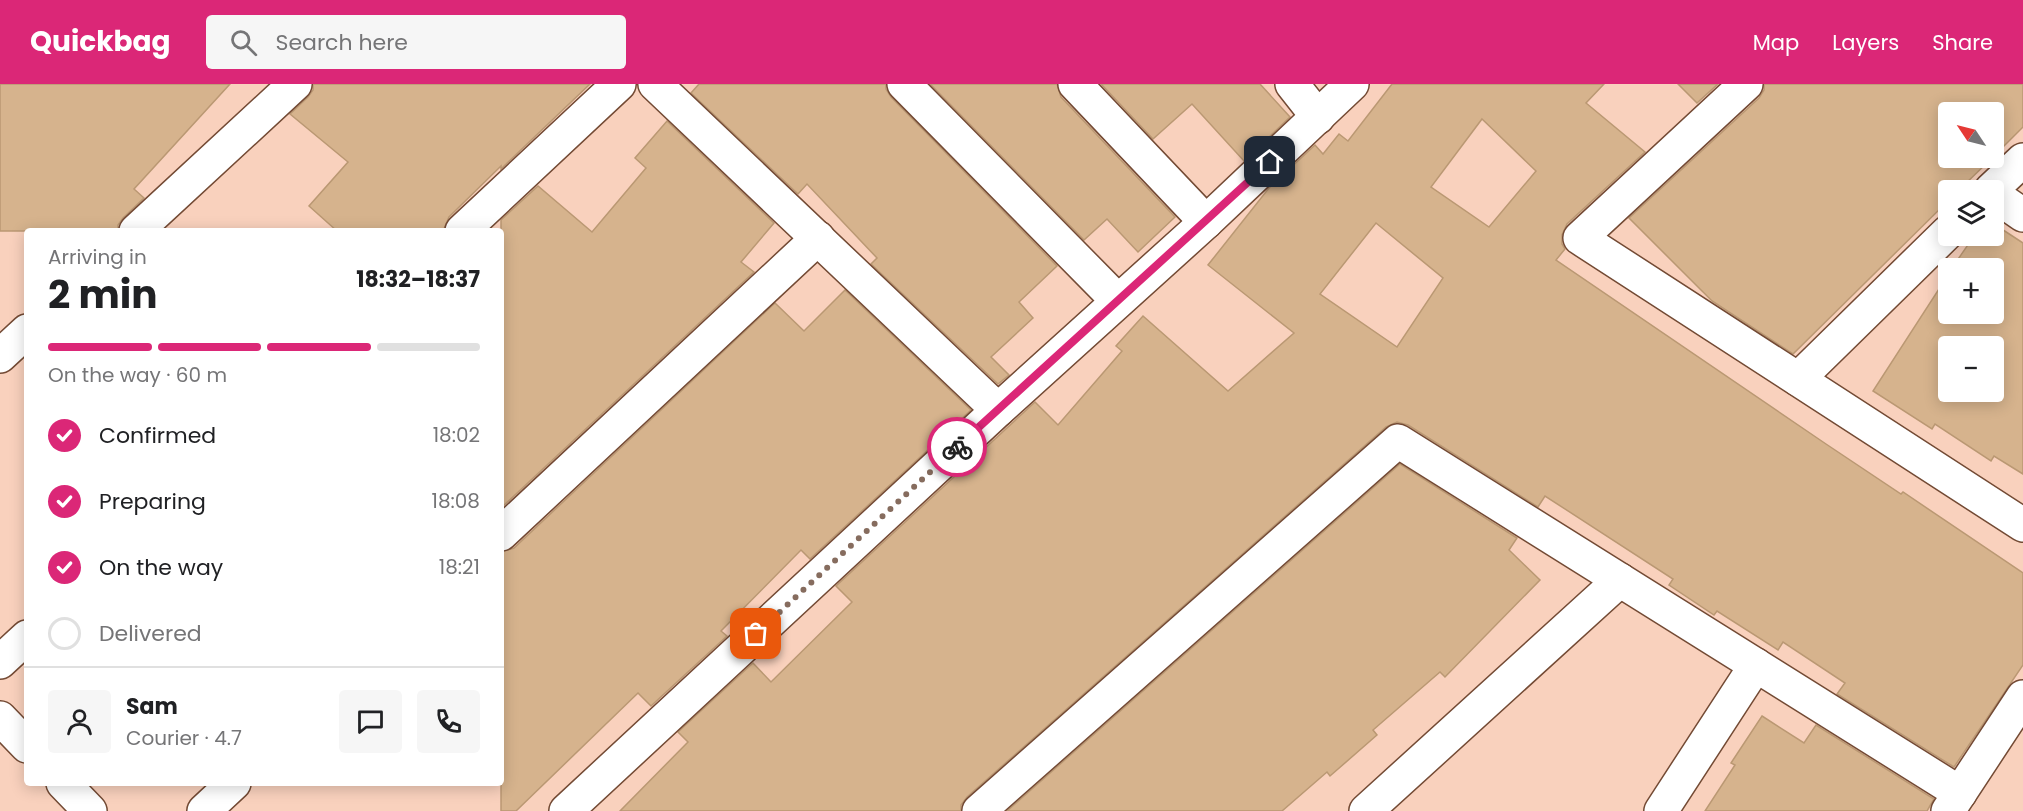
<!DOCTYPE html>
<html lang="en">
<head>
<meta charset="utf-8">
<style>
  body { margin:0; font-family:Poppins,sans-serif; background:#f6f6f6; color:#202124; height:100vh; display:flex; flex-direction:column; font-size:22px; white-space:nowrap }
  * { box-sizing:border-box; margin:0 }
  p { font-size:20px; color:#757577 }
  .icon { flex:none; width:33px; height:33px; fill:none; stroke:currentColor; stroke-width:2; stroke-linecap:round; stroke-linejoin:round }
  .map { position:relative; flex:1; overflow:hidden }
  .drawer { position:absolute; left:24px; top:144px; width:480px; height:558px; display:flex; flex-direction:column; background:#fff; border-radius:6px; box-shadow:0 3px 15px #0003 }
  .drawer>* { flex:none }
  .needle { width:39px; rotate:305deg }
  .tools { position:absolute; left:1938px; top:18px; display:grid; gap:12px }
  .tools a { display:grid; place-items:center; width:66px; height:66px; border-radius:6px; background:#fff; box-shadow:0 3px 15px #0003; font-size:30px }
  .pin { position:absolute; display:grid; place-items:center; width:51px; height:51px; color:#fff; margin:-26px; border-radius:12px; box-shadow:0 3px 9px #0006 }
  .courier { position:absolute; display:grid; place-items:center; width:60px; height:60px; margin:-30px; border:4px solid #db2777; border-radius:50%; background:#fff; color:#222; box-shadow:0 2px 8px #0007 }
  .head em { font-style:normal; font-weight:700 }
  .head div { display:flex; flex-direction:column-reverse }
  .head { display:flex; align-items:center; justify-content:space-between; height:102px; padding:0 24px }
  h1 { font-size:39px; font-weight:700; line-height:45px }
  .bar { display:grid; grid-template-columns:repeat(4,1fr); gap:9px 6px; align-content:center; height:72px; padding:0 24px }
  .bar i { height:8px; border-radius:4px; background:#e0e0e0 }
  .bar .selected { background:#db2777 }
  .bar p { grid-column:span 4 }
  .line { display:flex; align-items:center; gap:15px; padding:0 24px; border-top:2px solid #e0e0e0 }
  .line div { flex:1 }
  .round { display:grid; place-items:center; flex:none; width:63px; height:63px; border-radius:6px; background:#f6f6f6 }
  ol { padding:0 24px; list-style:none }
  li { display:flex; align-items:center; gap:18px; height:66px }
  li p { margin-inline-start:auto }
  li .icon { padding:6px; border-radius:50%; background:#db2777; color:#fff; stroke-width:4 }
  li:last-child { color:#757577 }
  li i { width:33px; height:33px; border:3px solid #e0e0e0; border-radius:50% }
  header { display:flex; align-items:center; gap:36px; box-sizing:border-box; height:84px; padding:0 30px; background:#db2777; color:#fff }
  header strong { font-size:28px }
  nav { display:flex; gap:33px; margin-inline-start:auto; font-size:21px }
  .search { width:420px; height:54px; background:#f6f6f6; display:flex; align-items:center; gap:15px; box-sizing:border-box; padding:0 21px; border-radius:6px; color:#757577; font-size:22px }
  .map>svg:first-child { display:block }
  .building { fill:#d6b38d; stroke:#ba9873; stroke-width:1.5; fill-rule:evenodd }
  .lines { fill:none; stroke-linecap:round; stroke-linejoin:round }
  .minor-casing { stroke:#734a34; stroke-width:36 }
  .minor { stroke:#fff; stroke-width:33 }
  .done { stroke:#866c5e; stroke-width:6; stroke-dasharray:0 10.8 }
  .route { stroke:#db2777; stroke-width:8 }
</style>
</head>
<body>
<header>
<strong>Quickbag</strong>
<div class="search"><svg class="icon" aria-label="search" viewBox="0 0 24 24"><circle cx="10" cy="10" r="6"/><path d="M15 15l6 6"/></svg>Search here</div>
<nav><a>Map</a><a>Layers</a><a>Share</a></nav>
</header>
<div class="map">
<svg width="2023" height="727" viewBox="0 0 2023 727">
  <rect width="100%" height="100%" fill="#f9d1bd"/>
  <!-- building -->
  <g class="building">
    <polygon points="0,0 230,0 134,105 144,114 123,134 118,141 118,147 0,147"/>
    <polygon points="313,0 590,0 501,85 501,82 449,133 443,147 337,147 309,122 348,78 290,30 308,13 313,6"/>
    <polygon points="699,0 886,0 886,5 891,13 1057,182 1019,218 1033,234 991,273 1009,291 998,300 871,180 877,174 807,100 798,110 691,9"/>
    <polygon points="930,0 1057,0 1061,13 1175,133 1138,168 1107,135 1084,156"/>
    <polygon points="1101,0 1260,0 1290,33 1244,77 1192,20 1153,55"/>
    <path d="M1392,0H1604L1586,19L1645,68L1567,140L1562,151V160L1565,165L1556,176L1826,360L1901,410L1903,408L2023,489V581L1954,683L1837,610L1845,599L1783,558L1778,566L1717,527L1714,531L1669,501L1673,495L1545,412L1538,423L1408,341L1397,338L1386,343L967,713L961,721V727H620L688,658L678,648L753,579L771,598L852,518L836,502L1035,318L1058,341L1122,267L1116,262L1143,232L1228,307L1294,249L1208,181L1269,104L1315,61L1323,70L1339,50L1348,57ZM1482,35L1536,87L1489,143L1431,103ZM1376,139L1443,194L1397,263L1320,210Z"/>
    <polygon points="1678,0 1718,0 1697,19"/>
    <polygon points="1764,0 2023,0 2023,43 1994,72 1994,28 1948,28 1948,74 1992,74 1959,106 1948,106 1948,117 1793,270 1712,217 1629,134 1759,14 1764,6"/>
    <polygon points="667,37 774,139 741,178 754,188 501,424 501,136 538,102 592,148 646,84 635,74"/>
    <path d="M1994,140L2023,159V390L1994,372L1991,377L1935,340L1932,345L1873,307L1948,191V230H1994V184H1952L1974,152H1994ZM1948,262H1994V308H1948Z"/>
    <polygon points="845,206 971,326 810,475 801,466 721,547 727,552 651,622 638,609 516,727 501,727 501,468 514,464 775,219 804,247"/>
    <polygon points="1400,380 1517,454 1509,466 1540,496 1445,593 1440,588 1373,646 1377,651 1330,692 1327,688 1282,727 1007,727"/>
    <polygon points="1762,632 1804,659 1816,641 1934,715 1931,720 1927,727 1705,727 1735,681 1731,679"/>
  </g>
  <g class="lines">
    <defs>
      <g id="minor">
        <polyline points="655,0 998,326"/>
        <polyline points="904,0 1118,217"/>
        <polyline points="1075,0 1206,138"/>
        <polyline points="1292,0 1318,33"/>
        <polyline points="1746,0 1580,154 2023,441"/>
        <polyline points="1991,106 2023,76"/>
        <polyline points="1994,111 2023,131"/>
        <polyline points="136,147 295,0"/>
        <polyline points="462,147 619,0"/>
        <polyline points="0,272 27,247"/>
        <polyline points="1798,295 1948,148"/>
        <polyline points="501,450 818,154"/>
        <polyline points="0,578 27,553"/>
        <polyline points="0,634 27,662"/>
        <polyline points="63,699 90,727"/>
        <polyline points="204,727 234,699"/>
        <polyline points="566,727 998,326 1206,138 1352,0"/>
        <polyline points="979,727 1398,357 1960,709"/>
        <polyline points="1366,727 1620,496"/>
        <polyline points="1661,727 1756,581"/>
        <polyline points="1948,727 2023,613"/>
      </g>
    </defs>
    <!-- minor casing -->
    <use href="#minor" class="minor-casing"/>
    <!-- minor -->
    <use href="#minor" class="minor"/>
  </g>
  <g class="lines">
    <!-- done -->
    <polyline class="done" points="756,550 957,363"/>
    <!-- route -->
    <polyline class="route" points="957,363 1270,78"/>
  </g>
</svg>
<div class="tools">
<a><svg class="needle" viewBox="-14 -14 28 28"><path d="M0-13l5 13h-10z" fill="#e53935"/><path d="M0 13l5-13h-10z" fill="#757577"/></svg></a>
<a><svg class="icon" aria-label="layers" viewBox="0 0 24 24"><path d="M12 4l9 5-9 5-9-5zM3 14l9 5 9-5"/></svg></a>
<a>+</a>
<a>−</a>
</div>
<div class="pin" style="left:756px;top:550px;background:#ea580c"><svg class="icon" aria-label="bag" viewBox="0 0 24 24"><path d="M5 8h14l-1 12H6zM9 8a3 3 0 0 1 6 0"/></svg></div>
<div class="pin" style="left:1270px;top:78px;background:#1f2937"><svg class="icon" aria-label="home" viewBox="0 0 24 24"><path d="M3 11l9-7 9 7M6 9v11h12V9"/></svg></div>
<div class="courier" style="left:957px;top:363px"><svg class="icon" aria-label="bike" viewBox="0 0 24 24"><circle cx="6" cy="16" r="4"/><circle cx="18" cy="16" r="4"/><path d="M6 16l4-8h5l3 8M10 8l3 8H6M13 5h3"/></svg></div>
<section class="drawer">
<div class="head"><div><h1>2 min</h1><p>Arriving in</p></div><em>18:32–18:37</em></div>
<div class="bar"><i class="selected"></i><i class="selected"></i><i class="selected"></i><i></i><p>On the way · 60 m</p></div>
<ol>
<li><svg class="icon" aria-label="check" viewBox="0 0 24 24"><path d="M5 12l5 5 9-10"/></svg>Confirmed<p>18:02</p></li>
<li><svg class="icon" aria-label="check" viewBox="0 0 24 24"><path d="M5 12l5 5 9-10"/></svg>Preparing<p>18:08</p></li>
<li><svg class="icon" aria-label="check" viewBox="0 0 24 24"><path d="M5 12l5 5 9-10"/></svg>On the way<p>18:21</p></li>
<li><i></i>Delivered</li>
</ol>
<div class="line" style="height:108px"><a class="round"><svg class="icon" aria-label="person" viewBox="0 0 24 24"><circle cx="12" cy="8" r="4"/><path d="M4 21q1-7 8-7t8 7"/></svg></a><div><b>Sam</b><p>Courier · 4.7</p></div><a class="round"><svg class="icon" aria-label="chat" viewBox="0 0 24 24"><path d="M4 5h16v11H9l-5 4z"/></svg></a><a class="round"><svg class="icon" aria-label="phone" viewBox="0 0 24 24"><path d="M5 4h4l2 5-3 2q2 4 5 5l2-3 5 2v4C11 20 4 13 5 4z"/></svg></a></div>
</section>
</div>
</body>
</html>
